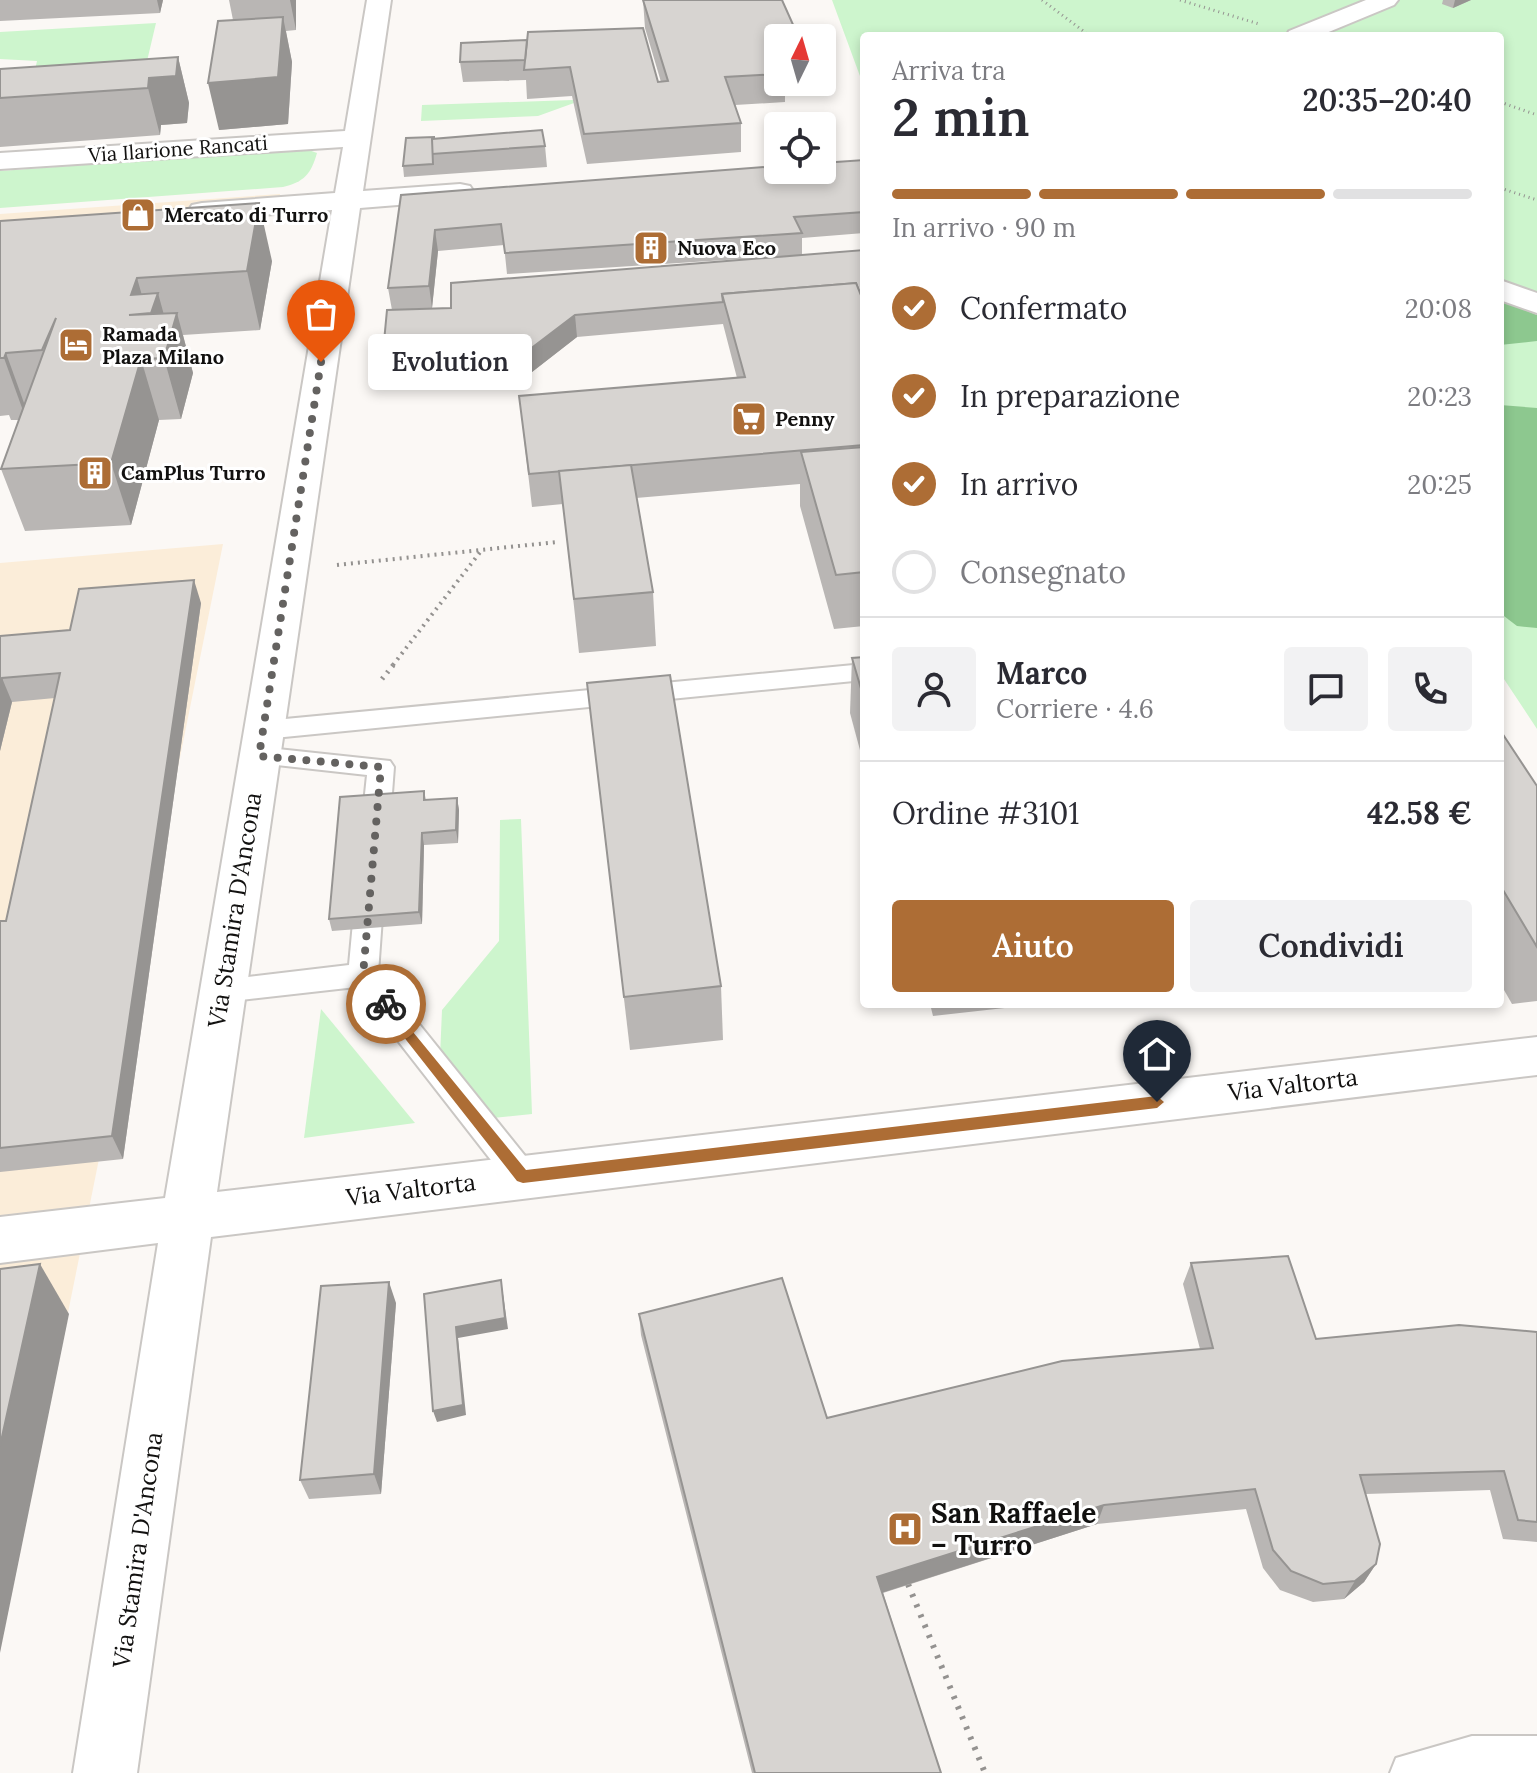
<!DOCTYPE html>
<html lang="it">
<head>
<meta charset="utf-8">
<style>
  body { margin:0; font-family:Lora,serif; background:#f2f2f3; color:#2b2b33; height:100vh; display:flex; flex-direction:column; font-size:30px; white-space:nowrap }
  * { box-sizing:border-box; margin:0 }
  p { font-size:26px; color:#7c7c81 }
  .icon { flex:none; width:44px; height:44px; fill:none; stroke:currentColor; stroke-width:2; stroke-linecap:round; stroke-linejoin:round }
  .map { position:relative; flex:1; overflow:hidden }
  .details { position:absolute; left:860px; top:32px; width:644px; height:976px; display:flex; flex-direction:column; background:#fff; border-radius:8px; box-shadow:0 4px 12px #0003 }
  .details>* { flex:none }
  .needle { width:52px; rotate:5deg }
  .tools { position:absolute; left:764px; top:24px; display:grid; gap:16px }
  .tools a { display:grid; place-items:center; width:72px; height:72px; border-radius:8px; background:#fff; box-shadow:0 4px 12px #0003; font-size:40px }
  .pin { position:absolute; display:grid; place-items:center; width:68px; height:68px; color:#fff; margin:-82px -34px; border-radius:50% 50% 50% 0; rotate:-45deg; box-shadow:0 0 8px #0007 }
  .pin .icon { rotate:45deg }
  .courier { position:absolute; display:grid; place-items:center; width:80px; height:80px; margin:-40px; border:6px solid #ad6d35; border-radius:50%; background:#fff; color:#222; box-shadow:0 2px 10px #0007 }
  .bubble { position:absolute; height:56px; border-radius:8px; background:#fff; box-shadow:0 4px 12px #0003; font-size:26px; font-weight:600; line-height:56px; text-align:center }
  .overview em { font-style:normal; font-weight:600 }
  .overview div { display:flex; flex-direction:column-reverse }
  .overview { display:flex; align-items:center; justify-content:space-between; height:136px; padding:0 32px }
  h1 { font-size:52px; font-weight:600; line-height:60px }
  .bar { display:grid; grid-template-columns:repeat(4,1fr); gap:12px 8px; align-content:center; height:96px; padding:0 32px }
  .bar i { height:10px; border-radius:6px; background:#e1e1e2 }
  .bar .current { background:#ad6d35 }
  .bar p { grid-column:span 4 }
  .line { display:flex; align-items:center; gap:20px; padding:0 32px; border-top:2px solid #e1e1e2 }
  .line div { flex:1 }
  .round { display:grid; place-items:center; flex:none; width:84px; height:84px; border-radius:8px; background:#f2f2f3 }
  ol { padding:0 32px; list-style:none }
  li { display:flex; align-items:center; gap:24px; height:88px }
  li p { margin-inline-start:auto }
  li .icon { padding:8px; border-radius:50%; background:#ad6d35; color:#fff; stroke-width:4 }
  li:last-child { color:#7c7c81 }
  li i { width:44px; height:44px; border:4px solid #e1e1e2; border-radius:50% }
  .button { display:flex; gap:16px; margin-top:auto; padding:16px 32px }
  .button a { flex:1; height:92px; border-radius:8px; background:#ad6d35; color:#fff; font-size:32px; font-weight:600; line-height:92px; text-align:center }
  .button a+a { background:#f2f2f3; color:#2b2b33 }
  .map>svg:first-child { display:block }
  .commercial { fill:#fbedd9 }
  .green { fill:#cdf5cd }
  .forest { fill:#8dc88f }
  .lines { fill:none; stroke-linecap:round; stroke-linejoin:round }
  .lane-casing { stroke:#cac7c4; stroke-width:4 }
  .street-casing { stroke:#cac7c4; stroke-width:4 }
  .path-far3 { stroke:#949290; stroke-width:3; stroke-dasharray:1 4; stroke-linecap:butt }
  .path-far2 { stroke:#949290; stroke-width:4; stroke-dasharray:2 5; stroke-linecap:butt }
  .path-far1 { stroke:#949290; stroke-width:5; stroke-dasharray:2 6; stroke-linecap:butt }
  .path { stroke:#949290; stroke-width:6; stroke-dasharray:3 8; stroke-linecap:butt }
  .lane { fill:#fff; fill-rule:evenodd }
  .street { fill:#fff; fill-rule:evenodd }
  .wall { fill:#b9b6b4 }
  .shaded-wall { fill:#969492 }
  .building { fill:#d7d4d1; stroke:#969492; stroke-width:2 }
  .route { fill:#ad6d35 }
  .done { stroke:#646260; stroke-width:8; stroke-dasharray:0 14.4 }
  .labels { text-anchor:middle; stroke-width:6; stroke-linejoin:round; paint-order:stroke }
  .far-street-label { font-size:20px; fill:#121110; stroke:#fff }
  .far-poi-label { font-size:20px; font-weight:bold; fill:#121110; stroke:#fff; text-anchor:start }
  .street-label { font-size:24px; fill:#121110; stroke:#fff }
  .near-poi-label { font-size:28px; font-weight:bold; fill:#121110; stroke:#fff; text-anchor:start }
</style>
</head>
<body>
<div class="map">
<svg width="1537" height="1773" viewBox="0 0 1537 1773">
  <rect width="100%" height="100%" fill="#fbf8f5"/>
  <!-- commercial -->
  <g class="commercial">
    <polygon points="280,194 277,215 0,236 0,214"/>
    <polygon points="223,544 0,1650 0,563"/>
  </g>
  <!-- green -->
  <g class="green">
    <polygon points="832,0 1537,0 1537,729 1500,673 1500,36 864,36 864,87"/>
    <polygon points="156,23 139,95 35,70 37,61 0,59 0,32"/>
    <polygon points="573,100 574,103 538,116 421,121 422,105"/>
    <path d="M306,149L317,153C311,174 304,182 283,187L0,208V171Z"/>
    <polygon points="521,819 532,1114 493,1118 440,1057 442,1010 499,941 500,820"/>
    <polygon points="321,1009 415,1123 304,1138"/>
  </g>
  <!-- forest -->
  <g class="forest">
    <polygon points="1500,300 1537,315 1537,341 1500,345"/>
    <polygon points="1500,405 1537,408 1537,628 1517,626 1500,613"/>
  </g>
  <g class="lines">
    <defs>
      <g id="lane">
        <polygon points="864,664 864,680 264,739 255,736 251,730 255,724 264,721"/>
        <polygon points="259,747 390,761 394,767 389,832 385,839 375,842 365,839 361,832 367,775 250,762 246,756 250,750"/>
        <polygon points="370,880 380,883 384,890 378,973 534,1167 539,1177 534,1187 523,1191 512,1187 356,987 223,1002 213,999 208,991 213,983 223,980 349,965 356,890 360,883"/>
        <polygon points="1472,1736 1537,1736 1537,1773 1390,1773 1396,1758"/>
      </g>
      <g id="street">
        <polygon points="367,0 391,0 363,191 460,184 470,186 474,192 470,198 460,200 360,208 217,1192 1537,1037 1537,1075 211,1237 137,1773 73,1773 158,1243 0,1263 0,1217 165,1198 332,210 202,219 192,217 188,211 192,205 202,203 335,193 343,147 0,169 0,153 345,131"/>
        <polygon points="1366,0 1398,0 1394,5 1319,36 1286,36 1289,31"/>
        <polygon points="1500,280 1537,293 1537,313 1500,300"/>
      </g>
    </defs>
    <!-- lane casing -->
    <use href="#lane" class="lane-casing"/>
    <!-- street casing -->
    <use href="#street" class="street-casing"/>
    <!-- path-far3 -->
    <g class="path-far3">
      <polyline points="1042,0 1090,36"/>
      <polyline points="1180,0 1259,24"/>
      <polyline points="1500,102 1537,115"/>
      <polyline points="1500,188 1537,200"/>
    </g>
    <!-- path-far2 -->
    <g class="path-far2">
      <polyline points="337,565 557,542"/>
      <polyline points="393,665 481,551"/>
    </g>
    <!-- path-far1 -->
    <polyline class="path-far1" points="382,679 395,663"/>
    <!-- path -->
    <polyline class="path" points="908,1584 985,1773"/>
    <!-- lane -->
    <use href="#lane" class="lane"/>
    <!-- street -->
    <use href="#street" class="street"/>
  </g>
  <!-- wall -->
  <g class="wall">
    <polygon points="0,0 163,0 160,13 0,21"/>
    <polygon points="229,0 296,0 296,30 286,31 292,62 288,124 219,130 233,20"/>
    <polygon points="643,0 778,38 778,82 785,82 785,102 735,105 741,123 741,152 587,164 572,96 527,99 526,80 463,82 460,62 461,43 658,82 661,82 645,28"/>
    <polygon points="1443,0 1471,0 1453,8 1442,4"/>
    <polygon points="178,57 189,103 187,123 161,125 160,135 0,147 0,69"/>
    <polygon points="434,138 545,146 547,167 404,177 403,166"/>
    <polygon points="864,160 864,233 802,238 802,255 507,274 504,245 438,251 432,308 392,310 388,288 401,195"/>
    <polygon points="0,221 272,261 260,330 183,335 193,373 181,419 159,420 131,525 25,531 1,469 19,420 11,420 9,415 0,416"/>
    <polygon points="864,250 864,626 834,629 800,506 800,484 636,498 653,592 656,646 579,653 563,504 532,507 519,396 737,378 723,324 577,337 523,379 386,386 382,363 451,308"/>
    <polygon points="201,603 123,1159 0,1172 0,921 6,921 55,698 12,702 0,751 0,636 70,630"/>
    <polygon points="864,657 864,765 850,713 852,658"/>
    <polygon points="587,683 721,986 723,1040 630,1050"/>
    <polygon points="1500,730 1537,786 1537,1001 1512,1004 1500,983"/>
    <polygon points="424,791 426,800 457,798 459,810 458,843 424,845 422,924 332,931 329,919"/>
    <polygon points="930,1004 1023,1004 1022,1006 933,1016"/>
    <polygon points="1191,1263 1316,1339 1537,1332 1537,1542 1503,1539 1490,1490 1366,1494 1376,1564 1364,1582 1344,1599 1313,1602 1280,1590 1263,1568 1246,1509 1097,1524 883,1593 941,1773 752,1773 641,1335 639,1314 827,1418 1200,1349 1183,1284"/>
    <polygon points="396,1303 381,1494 309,1499 300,1480"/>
  </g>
  <!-- shaded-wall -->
  <g class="shaded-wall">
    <polygon points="157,0 163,0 160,13"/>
    <polygon points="290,0 296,0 296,30"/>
    <polygon points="1455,0 1471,0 1453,8"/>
    <polygon points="283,17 292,62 288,124 219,130 208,83"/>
    <polygon points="178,57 189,103 187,123 161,125 160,135 148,88 149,78"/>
    <polygon points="259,203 272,261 260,330 247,271"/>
    <polygon points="435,230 438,251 432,308 429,286"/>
    <polygon points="137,278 147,313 158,293 170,337 177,313 193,373 181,419 164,358 131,295"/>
    <polygon points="575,315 577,337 523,379 521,356"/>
    <polygon points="6,353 28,414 26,419 4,358"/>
    <polygon points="141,359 159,420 131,525 111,463"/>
    <polygon points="194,580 201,603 123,1159 112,1136"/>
    <polygon points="2,678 12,702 0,751 0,687"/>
    <polygon points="457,798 459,810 458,843 456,830"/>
    <polygon points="422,833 424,845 422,924 419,912"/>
    <polygon points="40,1264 69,1314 0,1653 0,1446"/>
    <polygon points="501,1280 508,1329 458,1338 466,1415 437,1422 433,1411 456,1327"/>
    <polygon points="389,1282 396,1303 381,1494 374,1474"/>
    <polygon points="1104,1505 1097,1524 875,1595 877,1577"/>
    <polygon points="1376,1564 1364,1582 1344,1599 1355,1581"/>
  </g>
  <!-- building -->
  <g class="building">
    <polygon points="643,0 782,0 799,38 778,38 778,45 770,46 778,60 778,74 725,77 741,123 584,134 570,67 524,70 528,32 643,28 658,82 668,81"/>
    <polygon points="283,17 278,77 208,83 218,21"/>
    <polygon points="527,40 525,60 460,62 461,43"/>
    <polygon points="178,57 176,76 149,78 148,88 0,98 0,69"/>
    <polygon points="542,130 545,146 432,154 432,139"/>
    <polygon points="434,137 434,138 432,139 433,164 403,166 406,138"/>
    <polygon points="864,160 864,212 794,217 802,233 505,253 501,224 435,230 429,286 388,288 401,195 778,166 778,170 822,170 822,163"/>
    <polygon points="259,203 247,271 137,278 131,295 158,293 151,313 129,315 177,313 164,358 141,359 111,463 1,469 56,318 42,350 6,353 4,358 0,358 0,221"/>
    <polygon points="864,250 864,290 859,291 856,283 722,294 723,302 575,315 521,356 382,363 387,310 451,308 451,283"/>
    <polygon points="856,283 864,303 864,445 529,474 519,396 745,377 722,294"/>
    <polygon points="864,447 864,572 836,575 801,452"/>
    <polygon points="631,465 653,592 574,599 559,471"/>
    <polygon points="194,580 112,1136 0,1148 0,921 6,921 60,673 2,678 0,687 0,636 70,630 79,589"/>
    <polygon points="864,657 864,699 852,658"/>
    <polygon points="670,675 721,986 624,997 587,683"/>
    <polygon points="1500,730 1537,786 1537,947 1500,885"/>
    <polygon points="424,791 424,800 457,798 456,830 422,833 419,912 329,919 340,797"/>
    <polygon points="1288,1256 1316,1339 1459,1325 1537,1332 1537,1522 1518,1520 1504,1471 1360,1475 1380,1544 1376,1564 1355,1581 1323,1584 1291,1571 1273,1550 1255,1489 1104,1505 877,1577 941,1773 755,1773 639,1314 782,1278 827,1418 1062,1361 1213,1348 1191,1263"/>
    <polygon points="40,1264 0,1446 0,1269"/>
    <polygon points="501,1280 505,1318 456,1327 463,1405 433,1411 424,1294"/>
    <polygon points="389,1282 374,1474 300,1480 321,1286"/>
  </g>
  <!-- route -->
  <polygon class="route" points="386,999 526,1170 1157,1096 1164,1102 1157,1108 523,1183 517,1181 381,1008 379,1004"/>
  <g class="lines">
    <!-- done -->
    <polyline class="done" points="321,362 259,756 381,767 363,975 386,1004"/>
  </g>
  <!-- icons -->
  <defs>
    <symbol id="shop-square" viewBox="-11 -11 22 22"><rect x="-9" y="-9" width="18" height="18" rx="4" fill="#ad6d35" stroke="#fff"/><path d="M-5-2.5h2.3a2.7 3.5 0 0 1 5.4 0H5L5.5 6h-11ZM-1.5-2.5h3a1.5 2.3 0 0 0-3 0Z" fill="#fff"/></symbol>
    <symbol id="building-square" viewBox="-11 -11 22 22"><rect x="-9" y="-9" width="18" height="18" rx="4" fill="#ad6d35" stroke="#fff"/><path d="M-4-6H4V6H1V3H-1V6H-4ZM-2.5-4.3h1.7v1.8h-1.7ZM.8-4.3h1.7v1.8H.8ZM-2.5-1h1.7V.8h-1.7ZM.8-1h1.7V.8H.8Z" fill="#fff"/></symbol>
    <symbol id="hotel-square" viewBox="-11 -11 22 22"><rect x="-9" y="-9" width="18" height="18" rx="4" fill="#ad6d35" stroke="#fff"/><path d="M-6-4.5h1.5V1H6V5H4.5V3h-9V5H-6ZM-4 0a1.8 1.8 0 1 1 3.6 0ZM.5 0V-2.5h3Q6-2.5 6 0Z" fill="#fff"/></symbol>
    <symbol id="supermarket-square" viewBox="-11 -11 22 22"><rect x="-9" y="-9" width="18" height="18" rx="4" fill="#ad6d35" stroke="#fff"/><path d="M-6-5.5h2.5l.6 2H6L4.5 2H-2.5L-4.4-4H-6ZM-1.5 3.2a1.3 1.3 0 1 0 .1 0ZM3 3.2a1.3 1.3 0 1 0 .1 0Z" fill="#fff"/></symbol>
    <symbol id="hospital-square" viewBox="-11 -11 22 22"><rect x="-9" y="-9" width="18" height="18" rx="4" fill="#ad6d35" stroke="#fff"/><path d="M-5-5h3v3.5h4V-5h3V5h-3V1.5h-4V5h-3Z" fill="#fff"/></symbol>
  </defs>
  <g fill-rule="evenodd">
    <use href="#shop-square" x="118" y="195" width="40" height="40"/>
    <use href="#building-square" x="631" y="228" width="40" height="40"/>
    <use href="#hotel-square" x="56" y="325" width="40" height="40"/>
    <use href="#supermarket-square" x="729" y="399" width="40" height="40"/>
    <use href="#building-square" x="75" y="453" width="40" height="40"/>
    <use href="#hospital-square" x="885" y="1509" width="40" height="40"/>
  </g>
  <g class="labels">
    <!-- far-street labels -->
    <g class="far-street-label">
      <text transform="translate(178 149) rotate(-4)" y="7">Via Ilarione Rancati</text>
    </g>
    <!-- far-poi labels -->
    <g class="far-poi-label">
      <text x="164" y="222">Mercato di Turro</text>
      <text x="677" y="255">Nuova Eco</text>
      <text x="102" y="341">Ramada<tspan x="102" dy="23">Plaza Milano</tspan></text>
      <text x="775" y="426">Penny</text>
      <text x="121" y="480">CamPlus Turro</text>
    </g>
    <!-- street labels -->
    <g class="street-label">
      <text transform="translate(235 910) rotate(-81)" y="8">Via Stamira D'Ancona</text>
      <text transform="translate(1293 1085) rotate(-7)" y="8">Via Valtorta</text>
      <text transform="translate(411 1190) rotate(-7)" y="8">Via Valtorta</text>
      <text transform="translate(138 1550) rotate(-82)" y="8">Via Stamira D'Ancona</text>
    </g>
    <!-- near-poi labels -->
    <g class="near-poi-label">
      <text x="931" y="1523">San Raffaele<tspan x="931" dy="32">– Turro</tspan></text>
    </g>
  </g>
</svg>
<div class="tools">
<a><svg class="needle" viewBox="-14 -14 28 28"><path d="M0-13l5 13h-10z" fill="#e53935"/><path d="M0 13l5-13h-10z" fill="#7c7c81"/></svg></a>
<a><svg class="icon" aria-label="locate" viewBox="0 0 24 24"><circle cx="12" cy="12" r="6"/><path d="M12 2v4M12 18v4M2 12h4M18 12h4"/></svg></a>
</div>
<div class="pin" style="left:321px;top:362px;background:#ea580c"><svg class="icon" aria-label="bag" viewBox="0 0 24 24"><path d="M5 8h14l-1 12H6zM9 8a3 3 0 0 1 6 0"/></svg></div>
<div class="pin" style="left:1157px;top:1102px;background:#1f2937"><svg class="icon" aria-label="home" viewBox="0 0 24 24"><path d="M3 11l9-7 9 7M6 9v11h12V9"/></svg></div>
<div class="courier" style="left:386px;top:1004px"><svg class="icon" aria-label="bike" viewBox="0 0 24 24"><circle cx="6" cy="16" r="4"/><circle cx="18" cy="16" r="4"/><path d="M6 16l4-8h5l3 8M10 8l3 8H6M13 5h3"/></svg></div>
<div class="bubble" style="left:368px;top:334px;width:164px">Evolution</div>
<section class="details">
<div class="overview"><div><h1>2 min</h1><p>Arriva tra</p></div><em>20:35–20:40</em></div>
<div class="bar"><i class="current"></i><i class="current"></i><i class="current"></i><i></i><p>In arrivo · 90 m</p></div>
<ol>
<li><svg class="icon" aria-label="check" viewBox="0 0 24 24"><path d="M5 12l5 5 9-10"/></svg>Confermato<p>20:08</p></li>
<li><svg class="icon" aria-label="check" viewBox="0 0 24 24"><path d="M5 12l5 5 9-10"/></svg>In preparazione<p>20:23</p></li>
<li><svg class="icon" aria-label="check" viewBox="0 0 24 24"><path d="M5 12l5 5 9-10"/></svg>In arrivo<p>20:25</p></li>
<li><i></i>Consegnato</li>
</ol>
<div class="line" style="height:144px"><a class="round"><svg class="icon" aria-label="person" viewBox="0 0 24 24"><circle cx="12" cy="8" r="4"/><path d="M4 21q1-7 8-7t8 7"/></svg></a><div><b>Marco</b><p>Corriere · 4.6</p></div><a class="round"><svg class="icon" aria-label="chat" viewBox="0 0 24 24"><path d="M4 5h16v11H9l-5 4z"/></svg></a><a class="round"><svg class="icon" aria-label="phone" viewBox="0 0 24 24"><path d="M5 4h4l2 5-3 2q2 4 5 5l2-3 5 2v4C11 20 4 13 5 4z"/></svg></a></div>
<div class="line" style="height:104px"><div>Ordine #3101</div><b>42.58 €</b></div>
<div class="button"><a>Aiuto</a><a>Condividi</a></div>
</section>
</div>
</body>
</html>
